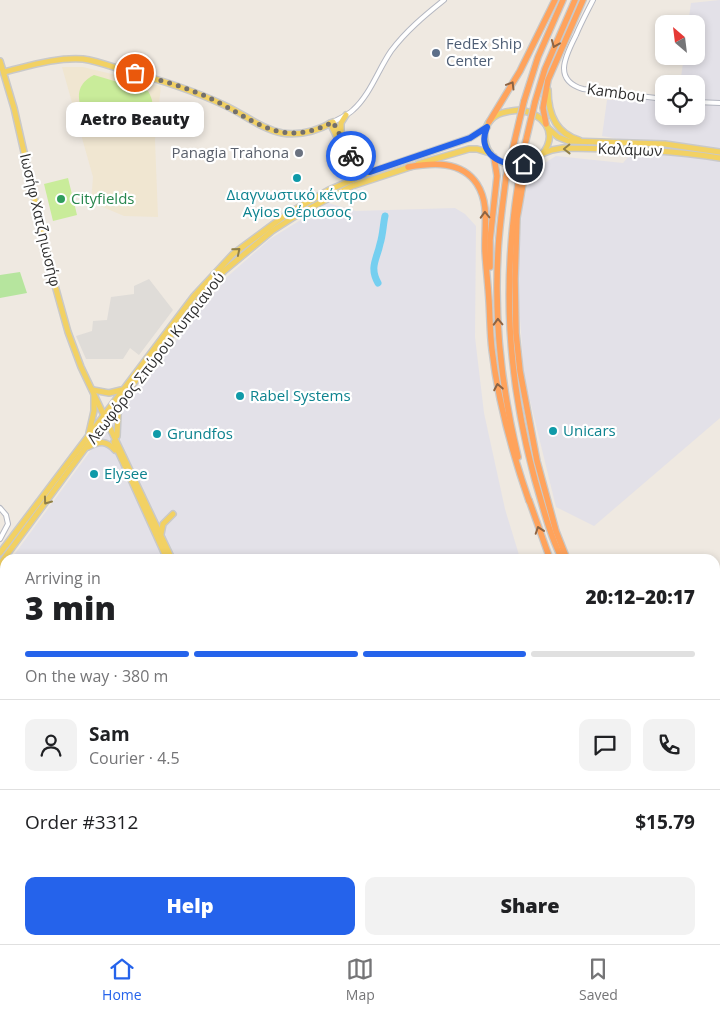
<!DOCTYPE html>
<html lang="en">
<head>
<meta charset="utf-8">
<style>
  body { margin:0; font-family:"Open Sans",sans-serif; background:#f2f2f2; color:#202124; height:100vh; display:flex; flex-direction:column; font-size:19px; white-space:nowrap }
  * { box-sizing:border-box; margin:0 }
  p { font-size:16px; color:#757577 }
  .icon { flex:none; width:28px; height:28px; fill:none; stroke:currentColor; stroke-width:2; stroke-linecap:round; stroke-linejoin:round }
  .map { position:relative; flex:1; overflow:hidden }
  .panel { position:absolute; left:0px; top:554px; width:720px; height:391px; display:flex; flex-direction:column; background:#fff; border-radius:15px 15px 0 0; box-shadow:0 2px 8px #0003 }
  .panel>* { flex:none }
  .needle { width:32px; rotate:332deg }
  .tools { position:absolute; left:655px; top:15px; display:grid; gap:10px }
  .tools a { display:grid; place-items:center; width:50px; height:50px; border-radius:10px; background:#fff; box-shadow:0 2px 8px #0003; font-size:25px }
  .pin { position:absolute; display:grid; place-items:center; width:42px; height:42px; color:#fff; margin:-21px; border:2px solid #fff; border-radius:50%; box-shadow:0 1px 5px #0007 }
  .courier { position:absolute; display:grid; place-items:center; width:50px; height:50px; margin:-25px; border:4px solid #2563eb; border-radius:50%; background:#fff; color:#222; box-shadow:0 1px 6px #0007 }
  .bubble { position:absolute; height:35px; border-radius:10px; background:#fff; box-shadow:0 2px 8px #0003; font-size:16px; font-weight:800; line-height:35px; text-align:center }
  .overview em { font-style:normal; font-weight:800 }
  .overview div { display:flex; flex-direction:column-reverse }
  .overview { display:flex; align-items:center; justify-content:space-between; height:85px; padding:0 25px }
  h1 { font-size:32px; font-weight:800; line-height:38px }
  .bar { display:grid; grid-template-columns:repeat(4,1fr); gap:8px 5px; align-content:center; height:60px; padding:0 25px }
  .bar i { height:6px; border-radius:4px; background:#e0e0e0 }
  .bar .active { background:#2563eb }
  .bar p { grid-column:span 4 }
  .line { display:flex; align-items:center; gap:12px; padding:0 25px; border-top:1px solid #e0e0e0 }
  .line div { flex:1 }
  .round { display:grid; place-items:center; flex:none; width:52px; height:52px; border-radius:10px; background:#f2f2f2 }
  .primary-button { display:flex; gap:10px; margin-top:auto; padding:10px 25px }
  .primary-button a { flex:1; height:58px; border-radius:10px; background:#2563eb; color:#fff; font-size:20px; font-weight:800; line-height:58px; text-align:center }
  .primary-button a+a { background:#f2f2f2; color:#202124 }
  .menu { display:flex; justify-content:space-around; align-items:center; height:70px; border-top:1px solid #e0e0e0; background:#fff; font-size:14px; color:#757577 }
  .menu a { display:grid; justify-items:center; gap:2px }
  .menu .active { color:#2563eb }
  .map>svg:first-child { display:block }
  .industrial { fill:#e3e1e8 }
  .education { fill:#f0e6d1 }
  .green { fill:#b6e59e }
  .pitch { fill:#c9ec9a }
  .plaza { fill:#dfdcd8 }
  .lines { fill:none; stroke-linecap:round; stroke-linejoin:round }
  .river { stroke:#75cff0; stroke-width:7 }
  .minor-casing { stroke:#b4b7c1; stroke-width:6 }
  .major-casing { stroke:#c9c9c9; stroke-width:8 }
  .highway-casing { stroke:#c9c9c9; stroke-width:8 }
  .minor { stroke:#fff; stroke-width:4 }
  .major { stroke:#f2d163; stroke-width:5 }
  .highway { stroke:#ffa35c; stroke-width:5.5 }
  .highway-bridge-casing { stroke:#c9c9c9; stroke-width:8; stroke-linecap:butt }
  .highway-bridge { stroke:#ffa35c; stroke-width:5.5 }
  .oneway { stroke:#8c6343 }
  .oneway2 { stroke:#908048 }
  .done { stroke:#726f6d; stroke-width:5; stroke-dasharray:0 9 }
  .route { stroke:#2563eb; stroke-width:6 }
  .service-dot { fill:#5c6f8a; stroke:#fff; stroke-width:2 }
  .worship-dot { fill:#6b7280; stroke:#fff; stroke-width:2 }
  .culture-dot { fill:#0f9aa8; stroke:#fff; stroke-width:2 }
  .leisure-dot { fill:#2e9e5b; stroke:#fff; stroke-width:2 }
  .labels { text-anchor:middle; stroke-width:4.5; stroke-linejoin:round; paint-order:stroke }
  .service-label { font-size:15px; fill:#4e5e75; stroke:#fff; text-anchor:start }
  .street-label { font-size:15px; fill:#2e2e2e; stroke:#fff }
  .worship-label { font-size:15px; fill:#5b616d; stroke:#fff; text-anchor:end }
  .culture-label { font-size:15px; fill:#0d838f; stroke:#fff; text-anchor:start }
  .leisure-label { font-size:15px; fill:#27864d; stroke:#fff; text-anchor:start }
</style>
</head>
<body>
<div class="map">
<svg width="720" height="944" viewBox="0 0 720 944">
  <rect width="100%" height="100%" fill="#efe9e1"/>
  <!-- industrial -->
  <g class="industrial">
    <polygon points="720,0 720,418 594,526 556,507 524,376 517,274 522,209 530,175 540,166 556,156 623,163 629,156 625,140 602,136 607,100 664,98 664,116 696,116 696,84 680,84 684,56 696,56 696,24 688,24 691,3"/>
    <polygon points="328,203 356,211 455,208 465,214 476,226 475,337 484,413 505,509 519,555 521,559 11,559 119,412 227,277 270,239"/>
    <polygon points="5,567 5,672 0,670 0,574"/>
    <polygon points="715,817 720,821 720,896 715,899"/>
    <polygon points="273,940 557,940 556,944 279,944"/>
  </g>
  <!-- education -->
  <polygon class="education" points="62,67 83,67 161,86 155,140 158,217 124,216 91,202 93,177"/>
  <!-- green -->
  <polygon class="green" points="20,272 27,293 0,298 0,275"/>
  <!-- pitch -->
  <g class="pitch">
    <path d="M94,75L148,91C157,106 154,123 134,126L82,110C76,95 78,83 94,75Z"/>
    <polygon points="68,178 77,215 53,221 44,184"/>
  </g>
  <!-- plaza -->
  <polygon class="plaza" points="149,279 173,310 139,355 130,348 123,359 86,359 76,336 92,331 93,321 107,320 111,297 134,294 134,286"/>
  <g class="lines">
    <!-- river -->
    <g class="river">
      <path d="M378,283C369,267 377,259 380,244C383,235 383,225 385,216"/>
      <polyline points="715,904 720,900"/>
      <polyline points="586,940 588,944"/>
      <polyline points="559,944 561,940"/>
      <polyline points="652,944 660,940"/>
    </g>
    <defs>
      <g id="minor">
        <path d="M593,0C587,12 581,23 576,35C566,55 552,80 583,89L664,99"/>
        <polyline points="696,102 720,103"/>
        <path d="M333,122C340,118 348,115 353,110C370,95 378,70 391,51C406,31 424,16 444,0"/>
        <polyline points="0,508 6,515 8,524 0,539"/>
      </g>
      <g id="major">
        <polyline points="0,61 14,108 51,271 68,332 81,367 172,559"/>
        <path d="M4,72C29,66 57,57 83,59C97,61 110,66 123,70C158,79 192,90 224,105C244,114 261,129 282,133C301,136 317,131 333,122L356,165L360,170L368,171"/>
        <path d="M548,90C548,113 555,133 579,140"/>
        <path d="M520,110C573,120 546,176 504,163C483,157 477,126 497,115C504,111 512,111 520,110Z"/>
        <polyline points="330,123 352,168 352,174 348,181"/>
        <polyline points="549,129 558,137 568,141 665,144 720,152"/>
        <polyline points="341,133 341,123 346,115"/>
        <path d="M544,153L552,150L563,148C616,149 668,149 720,158"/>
        <polyline points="418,164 469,149 477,149 490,153"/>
        <polyline points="93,390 109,393 121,390"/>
        <polyline points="89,433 94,411 94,396"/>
        <polyline points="117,436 118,414 122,400"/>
        <polyline points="114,442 167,559"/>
        <path d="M88,447C99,441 106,440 115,450"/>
        <polyline points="161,534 163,524 173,514"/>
        <polyline points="0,553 194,296 233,254 287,214 329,190 371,172 470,138 487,127"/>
        <polyline points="0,564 123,397 207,289 224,271 272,231 297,215 352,186 410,167"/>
        <polyline points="384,940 386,944"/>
        <polyline points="390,940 392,944"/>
      </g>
      <g id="highway">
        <polyline points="524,101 538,57 563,0"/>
        <polyline points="535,102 545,69 575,0"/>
        <polyline points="489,122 520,71 555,0"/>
        <polyline points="546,124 543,108 548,80 583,0"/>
        <polyline points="538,157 524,178 517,218 515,279 516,333 520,371 537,461 556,531 567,559"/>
        <path d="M408,167C432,163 461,160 477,184C490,204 484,229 485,251C486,268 488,284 489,301C490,317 490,334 492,350C498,402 512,452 529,501"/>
        <path d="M506,177C503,203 499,228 498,253C494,321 502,390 518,457"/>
        <path d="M519,178C502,283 507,376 535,480C543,507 549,533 562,559"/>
        <polyline points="490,267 490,240 497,176 494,157"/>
        <polyline points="529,500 550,559"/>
        <polyline points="715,774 720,778"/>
        <polyline points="715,783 720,788"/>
        <polyline points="715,802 720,807"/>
        <polyline points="715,809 720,814"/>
      </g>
    </defs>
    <!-- minor casing -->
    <use href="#minor" class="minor-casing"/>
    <!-- major casing -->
    <use href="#major" class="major-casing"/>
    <!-- highway casing -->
    <use href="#highway" class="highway-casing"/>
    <!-- minor -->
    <use href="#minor" class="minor"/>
    <!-- major -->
    <use href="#major" class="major"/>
    <!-- highway -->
    <use href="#highway" class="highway"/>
    <defs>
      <g id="highway-bridge">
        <polyline points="506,177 524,101"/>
        <polyline points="519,178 523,153 535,102"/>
      </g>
    </defs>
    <!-- highway-bridge casing -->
    <use href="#highway-bridge" class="highway-bridge-casing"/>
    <!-- highway-bridge -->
    <use href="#highway-bridge" class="highway-bridge"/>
  </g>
  <!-- one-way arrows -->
  <defs><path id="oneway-chevron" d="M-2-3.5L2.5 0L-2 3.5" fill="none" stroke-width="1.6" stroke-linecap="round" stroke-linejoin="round" transform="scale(1.25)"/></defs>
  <g class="oneway">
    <use href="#oneway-chevron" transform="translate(555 44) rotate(112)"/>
    <use href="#oneway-chevron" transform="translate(511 85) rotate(-59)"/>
    <use href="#oneway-chevron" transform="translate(485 215) rotate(-92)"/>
    <use href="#oneway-chevron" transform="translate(498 322) rotate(-92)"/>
    <use href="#oneway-chevron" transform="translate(498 387) rotate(-101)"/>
    <use href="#oneway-chevron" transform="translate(539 530) rotate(-109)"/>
  </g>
  <g class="oneway2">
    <use href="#oneway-chevron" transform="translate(567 149) rotate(179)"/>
    <use href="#oneway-chevron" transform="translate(237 251) rotate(-40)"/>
    <use href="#oneway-chevron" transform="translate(47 501) rotate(126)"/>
  </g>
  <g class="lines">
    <!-- done -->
    <path class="done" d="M135,73C156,79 178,85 198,93C249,113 276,152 333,122L351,156"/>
    <!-- route -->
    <path class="route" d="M351,156C356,166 359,171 370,172L470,138L487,127C476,153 501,167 524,164"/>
  </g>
  <!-- markers -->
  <circle class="service-dot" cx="436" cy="53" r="5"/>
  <circle class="worship-dot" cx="299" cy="153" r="5"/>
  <g class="culture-dot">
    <circle cx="297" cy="178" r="5"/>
    <circle cx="240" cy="396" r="5"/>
    <circle cx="553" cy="431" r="5"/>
    <circle cx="157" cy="434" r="5"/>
    <circle cx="94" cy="474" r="5"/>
  </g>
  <circle class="leisure-dot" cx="61" cy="199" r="5"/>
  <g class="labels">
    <!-- service labels -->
    <g class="service-label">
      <text x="446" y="49">FedEx Ship<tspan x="446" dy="17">Center</tspan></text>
    </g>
    <!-- street labels -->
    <g class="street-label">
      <text transform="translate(616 93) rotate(8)" y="5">Kambou</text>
      <text transform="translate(630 150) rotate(2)" y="5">Καλάμων</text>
      <text transform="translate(40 220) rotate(77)" y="5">Ιωσήφ Χατζηιωσήφ</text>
      <text transform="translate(156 358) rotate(-52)" y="5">Λεωφόρος Σπύρου Κυπριανού</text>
    </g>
    <!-- worship labels -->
    <g class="worship-label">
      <text x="289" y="158">Panagia Trahona</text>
    </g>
    <!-- culture labels -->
    <g class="culture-label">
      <text x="297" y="200" text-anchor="middle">Διαγνωστικό κέντρο<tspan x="297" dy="17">Αγios Θέρισσος</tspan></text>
      <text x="250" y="401">Rabel Systems</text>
      <text x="563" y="436">Unicars</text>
      <text x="167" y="439">Grundfos</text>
      <text x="104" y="479">Elysee</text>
    </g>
    <!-- leisure labels -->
    <g class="leisure-label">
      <text x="71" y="204">Cityfields</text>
    </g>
  </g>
</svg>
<div class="tools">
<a><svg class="needle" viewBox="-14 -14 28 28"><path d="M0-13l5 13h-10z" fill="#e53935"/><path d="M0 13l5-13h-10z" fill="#757577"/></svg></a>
<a><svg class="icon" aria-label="locate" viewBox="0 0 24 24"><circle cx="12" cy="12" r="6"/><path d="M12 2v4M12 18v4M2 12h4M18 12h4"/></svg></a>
</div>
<div class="pin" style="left:135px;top:73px;background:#ea580c"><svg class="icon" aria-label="bag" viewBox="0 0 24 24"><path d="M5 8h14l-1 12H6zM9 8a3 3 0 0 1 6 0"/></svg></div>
<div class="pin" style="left:524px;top:164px;background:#1f2937"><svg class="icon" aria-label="home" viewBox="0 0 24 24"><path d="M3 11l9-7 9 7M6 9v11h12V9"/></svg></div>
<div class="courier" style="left:351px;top:156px"><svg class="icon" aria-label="bike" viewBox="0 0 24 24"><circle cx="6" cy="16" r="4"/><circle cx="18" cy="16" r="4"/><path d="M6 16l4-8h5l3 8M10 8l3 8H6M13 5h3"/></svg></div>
<div class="bubble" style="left:66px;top:102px;width:138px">Aetro Beauty</div>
<section class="panel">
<div class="overview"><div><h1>3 min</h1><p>Arriving in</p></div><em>20:12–20:17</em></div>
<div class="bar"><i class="active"></i><i class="active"></i><i class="active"></i><i></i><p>On the way · 380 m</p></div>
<div class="line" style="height:90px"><a class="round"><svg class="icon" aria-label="person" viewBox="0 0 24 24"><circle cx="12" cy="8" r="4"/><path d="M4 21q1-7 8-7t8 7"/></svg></a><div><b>Sam</b><p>Courier · 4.5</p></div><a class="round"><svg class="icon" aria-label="chat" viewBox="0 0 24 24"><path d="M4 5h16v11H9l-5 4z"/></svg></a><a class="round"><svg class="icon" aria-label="phone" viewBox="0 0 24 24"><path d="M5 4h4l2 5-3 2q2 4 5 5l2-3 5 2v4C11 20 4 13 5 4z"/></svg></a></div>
<div class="line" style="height:65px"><div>Order #3312</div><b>$15.79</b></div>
<div class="primary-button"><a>Help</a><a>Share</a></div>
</section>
</div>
<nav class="menu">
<a class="active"><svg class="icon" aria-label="home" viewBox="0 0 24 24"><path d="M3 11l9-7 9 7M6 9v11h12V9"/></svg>Home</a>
<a><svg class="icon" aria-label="map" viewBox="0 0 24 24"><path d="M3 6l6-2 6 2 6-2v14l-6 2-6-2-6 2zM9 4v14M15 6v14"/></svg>Map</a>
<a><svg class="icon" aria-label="saved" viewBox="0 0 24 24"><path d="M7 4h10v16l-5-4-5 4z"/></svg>Saved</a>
</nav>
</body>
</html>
